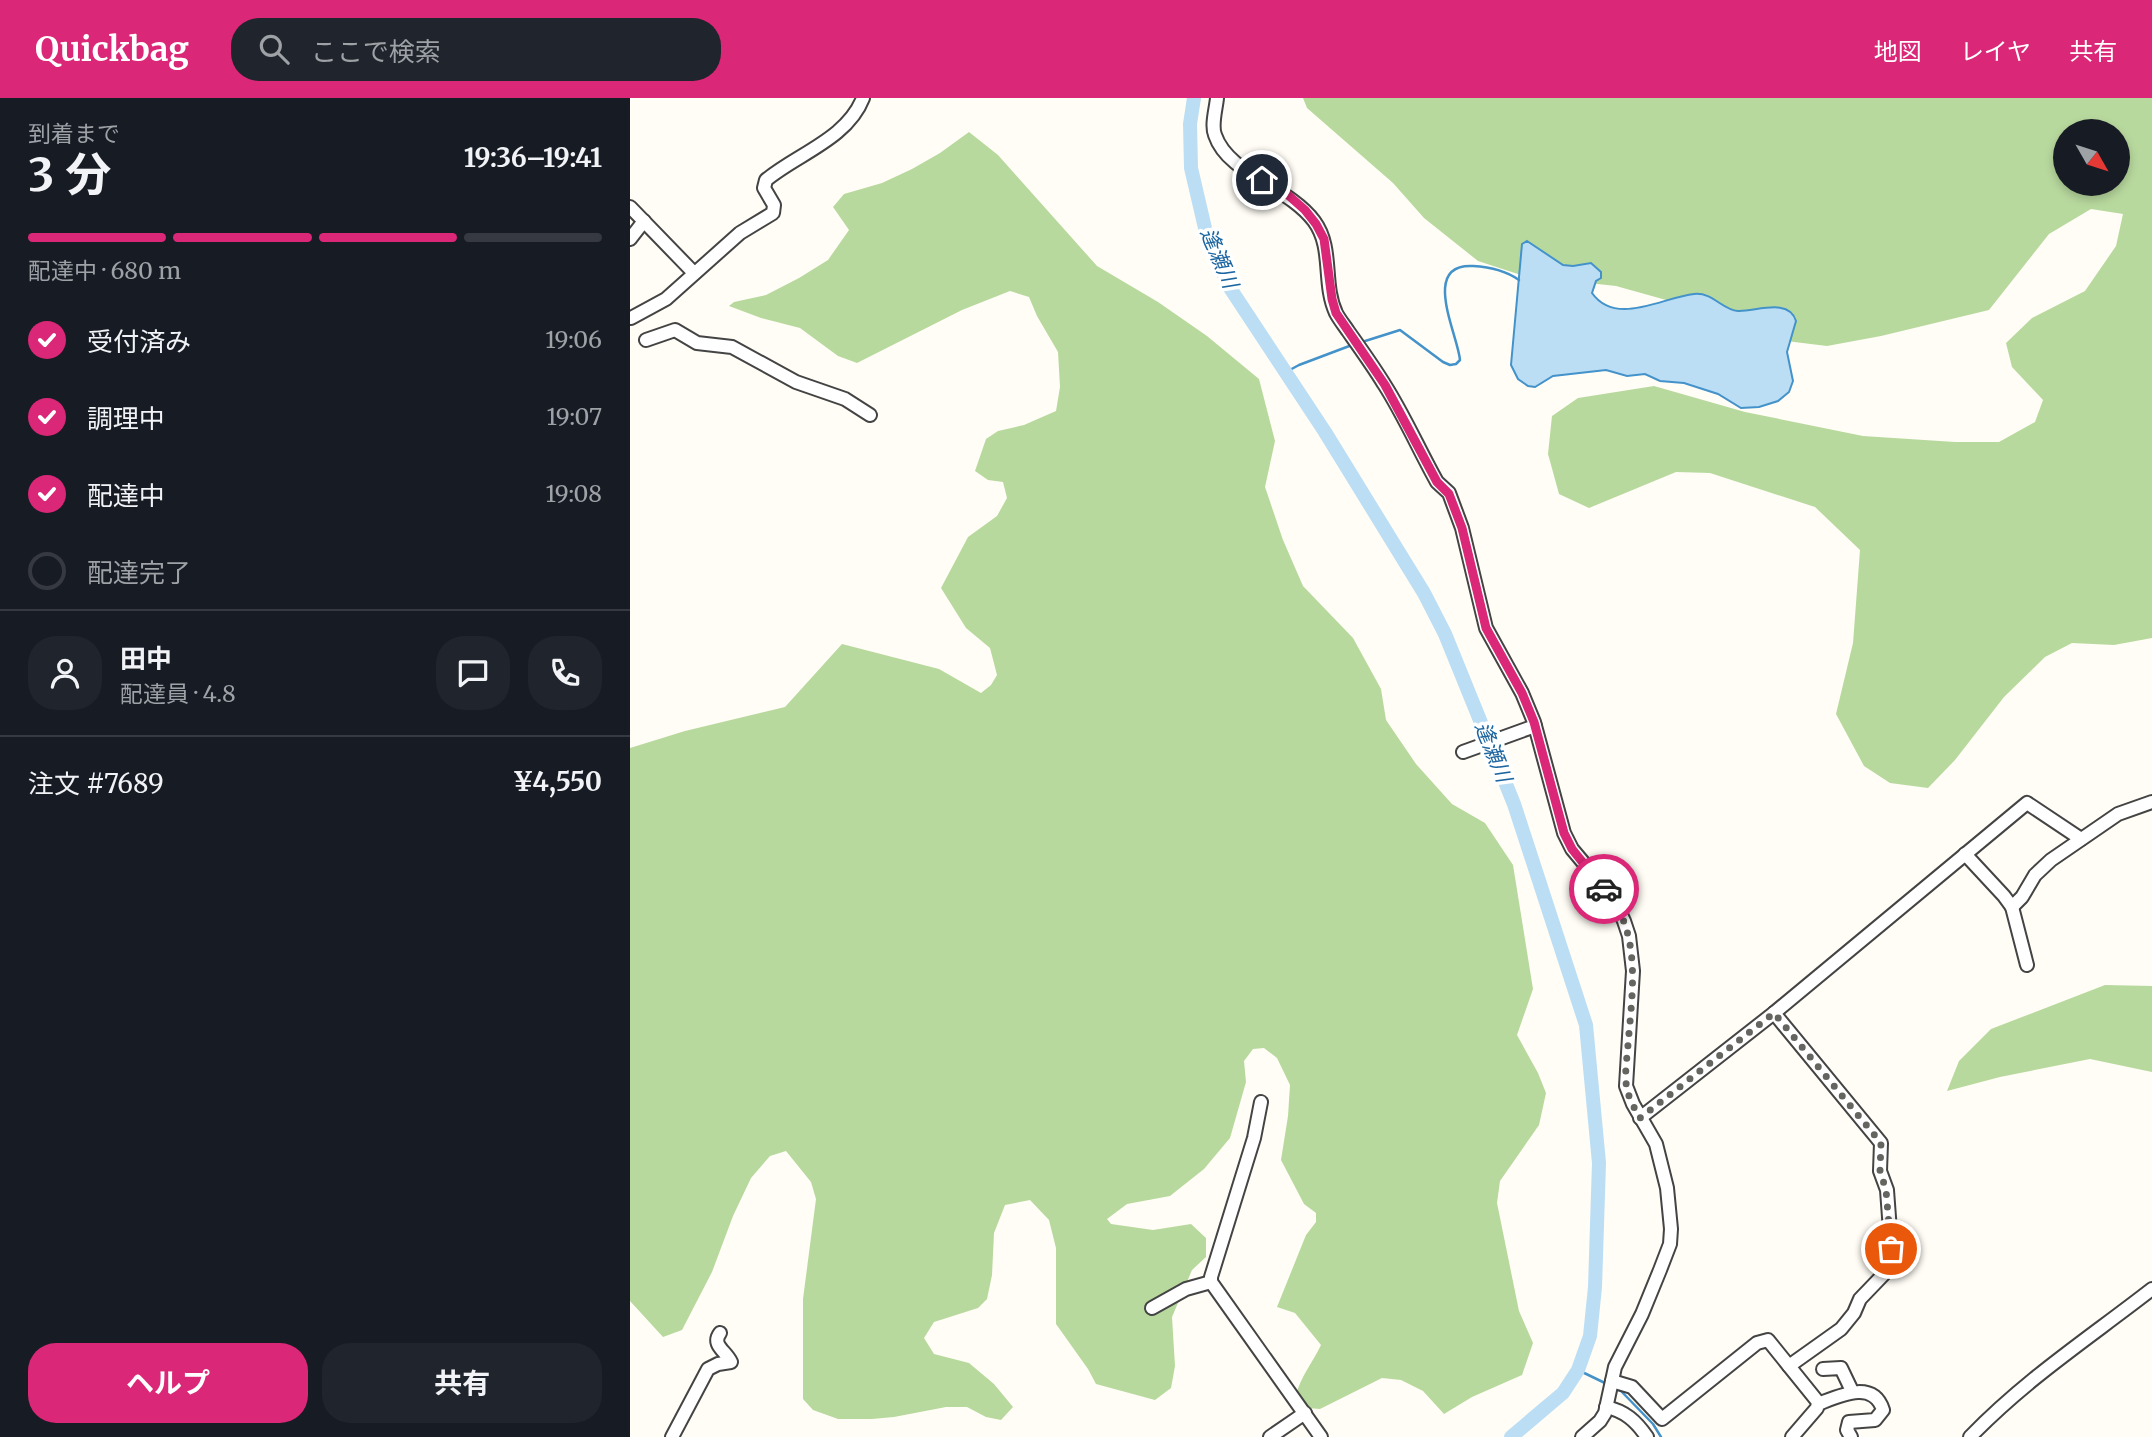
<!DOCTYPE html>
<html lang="ja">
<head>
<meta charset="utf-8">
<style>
  body { margin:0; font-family:Merriweather,"Noto Sans JP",serif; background:#20242c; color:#f1f3f6; height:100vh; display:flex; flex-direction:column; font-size:26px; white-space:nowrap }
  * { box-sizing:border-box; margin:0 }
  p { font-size:23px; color:#9ea1a6 }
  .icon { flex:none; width:38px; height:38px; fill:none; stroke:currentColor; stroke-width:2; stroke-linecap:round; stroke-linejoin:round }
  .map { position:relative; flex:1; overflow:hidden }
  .sheet { display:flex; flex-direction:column; background:#171b24; width:630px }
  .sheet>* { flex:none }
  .needle { width:46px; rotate:129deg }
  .fabs { position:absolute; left:1423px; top:21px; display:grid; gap:14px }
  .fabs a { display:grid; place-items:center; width:77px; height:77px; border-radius:50%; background:#171b24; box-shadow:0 4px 10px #0003; font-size:35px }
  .pin { position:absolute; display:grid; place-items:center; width:60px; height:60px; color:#fff; margin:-30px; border:4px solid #fff; border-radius:50%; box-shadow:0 2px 7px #0007 }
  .courier { position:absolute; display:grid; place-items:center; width:70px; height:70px; margin:-35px; border:5px solid #db2777; border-radius:50%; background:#fff; color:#222; box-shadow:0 2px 9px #0007 }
  .headline em { font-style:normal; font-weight:700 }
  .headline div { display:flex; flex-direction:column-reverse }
  .headline { display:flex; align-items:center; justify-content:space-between; height:119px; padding:0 28px }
  h1 { font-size:46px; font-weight:700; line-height:52px }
  .bar { display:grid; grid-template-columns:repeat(4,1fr); gap:10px 7px; align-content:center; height:84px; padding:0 28px }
  .bar i { height:9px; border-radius:5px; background:#363941 }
  .bar .on { background:#db2777 }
  .bar p { grid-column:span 4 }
  .line { display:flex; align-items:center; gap:18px; padding:0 28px; border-top:2px solid #363941 }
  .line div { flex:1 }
  .round { display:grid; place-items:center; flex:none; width:74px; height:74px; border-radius:28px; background:#20242c }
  ol { padding:0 28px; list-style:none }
  li { display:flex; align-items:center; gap:21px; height:77px }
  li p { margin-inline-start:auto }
  li .icon { padding:7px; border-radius:50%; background:#db2777; color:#fff; stroke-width:4 }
  li:last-child { color:#9ea1a6 }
  li i { width:38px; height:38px; border:4px solid #363941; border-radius:50% }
  .cta { display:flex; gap:14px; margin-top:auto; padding:14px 28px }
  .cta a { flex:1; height:80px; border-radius:28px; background:#db2777; color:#fff; font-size:28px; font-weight:700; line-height:80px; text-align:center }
  .cta a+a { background:#20242c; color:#f1f3f6 }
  header { display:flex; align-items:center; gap:42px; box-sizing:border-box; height:98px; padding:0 35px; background:#db2777; color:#fff }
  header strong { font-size:33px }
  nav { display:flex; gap:38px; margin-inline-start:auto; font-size:24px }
  .search { width:490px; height:63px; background:#20242c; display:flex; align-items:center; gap:18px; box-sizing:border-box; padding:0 24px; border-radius:28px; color:#9ea1a6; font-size:26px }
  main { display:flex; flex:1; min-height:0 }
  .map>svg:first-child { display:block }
  .forest { fill:#b8d99e; fill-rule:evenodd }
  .water { fill:#bbdef5; stroke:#4492ca; stroke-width:2 }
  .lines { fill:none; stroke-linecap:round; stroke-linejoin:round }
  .stream { stroke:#4492ca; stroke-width:2.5 }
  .river { stroke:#bbdef5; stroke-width:14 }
  .minor-casing { stroke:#444; stroke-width:16 }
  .minor { stroke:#fff; stroke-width:12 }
  .done { stroke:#646461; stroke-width:7; stroke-dasharray:0 12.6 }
  .route { stroke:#db2777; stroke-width:9 }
  .labels { text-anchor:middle; stroke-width:7; stroke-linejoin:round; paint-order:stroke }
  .water-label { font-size:21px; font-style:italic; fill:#1c65a0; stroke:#fff }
</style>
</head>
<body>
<header>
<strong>Quickbag</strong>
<div class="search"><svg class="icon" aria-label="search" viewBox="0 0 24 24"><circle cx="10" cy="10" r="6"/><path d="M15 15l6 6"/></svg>ここで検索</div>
<nav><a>地図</a><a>レイヤ</a><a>共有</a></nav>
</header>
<main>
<section class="sheet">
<div class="headline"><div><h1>3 分</h1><p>到着まで</p></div><em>19:36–19:41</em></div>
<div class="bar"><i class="on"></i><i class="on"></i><i class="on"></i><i></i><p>配達中 · 680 m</p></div>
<ol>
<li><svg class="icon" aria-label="check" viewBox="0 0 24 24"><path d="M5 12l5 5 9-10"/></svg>受付済み<p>19:06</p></li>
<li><svg class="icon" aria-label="check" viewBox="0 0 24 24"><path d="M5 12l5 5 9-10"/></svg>調理中<p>19:07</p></li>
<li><svg class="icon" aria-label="check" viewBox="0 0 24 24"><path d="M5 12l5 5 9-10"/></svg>配達中<p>19:08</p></li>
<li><i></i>配達完了</li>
</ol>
<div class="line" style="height:126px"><a class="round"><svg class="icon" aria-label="person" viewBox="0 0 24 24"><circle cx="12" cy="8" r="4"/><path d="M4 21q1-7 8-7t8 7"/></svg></a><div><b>田中</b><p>配達員 · 4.8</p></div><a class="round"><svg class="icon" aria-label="chat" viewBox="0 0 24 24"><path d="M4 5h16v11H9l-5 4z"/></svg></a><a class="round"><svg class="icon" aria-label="phone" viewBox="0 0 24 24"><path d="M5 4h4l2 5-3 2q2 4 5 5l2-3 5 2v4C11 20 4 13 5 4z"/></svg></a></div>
<div class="line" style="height:91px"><div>注文 #7689</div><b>¥4,550</b></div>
<div class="cta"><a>ヘルプ</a><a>共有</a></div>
</section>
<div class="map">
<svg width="1522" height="1339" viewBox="0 0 1522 1339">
  <rect width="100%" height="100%" fill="#fffdf5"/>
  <!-- forest -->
  <g class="forest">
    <path d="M673,0H1522V540L1484,547L1442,545L1415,559L1374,599L1325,662L1298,690L1260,685L1234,668L1206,616L1223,545L1230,452L1185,409L1080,375L1046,374L959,410L929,396L918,356L922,318L948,300L1024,288L1115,314L1233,338L1325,344H1369L1405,324L1413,302L1382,269L1376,245L1402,220L1455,193L1486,148L1493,116L1461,111L1419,136L1359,212L1251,238L1197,248L1132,240L1054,207L986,188L894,178L848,163L794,120L763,85L677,10ZM1435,33H1488V86H1435Z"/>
    <path d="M339,34L368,57L467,168L528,204L577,238L629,281L645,343L635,389L653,442L673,488L723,540L751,591L756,622L786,666L822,706L855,725L883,767L903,891L887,937L908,975L916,995L909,1027L870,1083L867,1105L889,1213L903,1245L892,1277L842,1299L814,1316L793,1293L771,1282L752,1280L690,1311L678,1310L666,1297C671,1278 683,1264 691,1247L665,1215L647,1209L676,1137L686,1124V1115L674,1106L651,1062L658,1018L660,987L647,960L634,950L623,951L614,963L616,984L600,1040L574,1071L540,1098L497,1106L477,1121L481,1126L523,1132L561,1126L576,1140V1159L562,1172L542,1219L545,1268L541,1290L525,1302L466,1286L458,1271L426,1226V1150L419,1122L400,1102L375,1107L364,1135L362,1177L357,1201L348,1210L304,1224L294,1240L304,1256L339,1265L364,1286L383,1309L371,1322L356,1319L337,1309H316L264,1319L242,1321H208L183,1312L173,1301V1201L186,1101L181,1084L156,1053L140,1058L121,1080L103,1118L82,1174L52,1232L33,1239L0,1203V650L55,633L155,609L212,546L309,571L351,595L361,587L367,577L360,550L336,530L311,490L338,439L367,418L377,400L373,384L358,382L345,373L356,341L368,333L394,327L426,313L430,289L428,254L407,218L399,199L380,193L332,212L227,265L208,258L170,230L131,220L99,208L104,204L136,197L169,180L198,162L219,132L203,109L214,96L252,85L282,71L310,55Z"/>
    <polygon points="1475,887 1522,888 1522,974 1460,961 1370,979 1317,993 1329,963 1361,931"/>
  </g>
  <!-- water -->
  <path class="water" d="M897,143L933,167L943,168L961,165L971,174V180L966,183L962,195C986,229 1033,199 1064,196C1083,194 1092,212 1108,213C1125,214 1159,199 1166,223L1157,254L1163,283L1159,294L1148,303L1129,309L1111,310L1088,296L1054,285L1030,283L1015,276L997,278L976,272L923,278L905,289L898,288L888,281L881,267L892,146Z"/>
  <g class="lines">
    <!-- stream -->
    <g class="stream">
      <path d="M732,244L770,232L813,264L820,267L826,266L830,262C828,237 790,165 843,168C859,169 875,172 889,182"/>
      <polyline points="656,274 669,267 722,247"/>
      <polyline points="948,1272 977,1286"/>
      <polyline points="986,1291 991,1293 1023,1326 1031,1339"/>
    </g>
    <!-- river -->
    <polyline class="river" points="564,0 560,26 561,70 578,143 600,190 695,334 794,495 815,536 884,706 956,927 969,1065 965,1189 960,1238 948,1272 933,1295 881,1339"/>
    <defs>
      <g id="minor">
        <path d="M587,0C586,11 581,27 585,37C598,76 658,88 684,123C704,150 692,185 706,215C709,221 714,227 718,233C730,250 743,268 754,286C774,317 789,352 807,384L819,395L832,430L856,530L892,595L904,624L934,735L942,751L983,800L994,823L999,838L1003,873L996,988L1003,1006L1026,1046L1037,1090L1041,1131L1040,1146L1030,1172L1012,1216L985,1269L975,1315L970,1323L952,1339"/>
        <polyline points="0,109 64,175"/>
        <polyline points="0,141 14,123"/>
        <path d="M1,220L36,201L110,135L143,115L144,107L134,90L136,82C167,56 217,41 233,0"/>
        <polyline points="16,242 45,232 67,245 102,249 166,284 215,301 240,317"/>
        <polyline points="833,654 905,628"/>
        <polyline points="1335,756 1374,798 1382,809 1392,799 1405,777 1421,762 1488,716 1522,704"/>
        <polyline points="1382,809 1397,867"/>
        <polyline points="1144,915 1251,1045 1250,1073 1257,1092 1262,1160 1254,1176 1230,1201 1224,1215 1211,1231 1159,1268"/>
        <polyline points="631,1004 624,1040 581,1179 581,1184 691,1339"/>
        <polyline points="1010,1020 1144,915 1397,705 1451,741"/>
        <polyline points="522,1210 556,1191 581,1184"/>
        <polyline points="1193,1271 1211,1270 1222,1293"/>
        <polyline points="982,1283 1002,1289 1032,1321 1127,1245 1138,1242 1188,1304 1187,1310 1162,1339"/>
        <path d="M1188,1306C1209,1298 1243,1281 1253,1312L1245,1322L1219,1324L1217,1332L1221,1339"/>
        <path d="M976,1309C995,1313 1006,1323 1017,1339"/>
        <path d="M42,1339L78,1271L88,1266L101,1264C96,1253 81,1247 90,1235"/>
        <polyline points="640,1339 675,1315"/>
        <path d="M1340,1339C1396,1281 1459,1240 1522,1191"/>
      </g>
    </defs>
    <!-- minor casing -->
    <use href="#minor" class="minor-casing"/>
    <!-- minor -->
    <use href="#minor" class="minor"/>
  </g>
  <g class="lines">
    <!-- done -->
    <path class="done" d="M974,791C1013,834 1002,895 998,947C997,961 994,977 997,991C999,1001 1005,1011 1010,1020L1144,915L1251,1045L1250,1073L1256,1092L1261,1151"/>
    <!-- route -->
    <polyline class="route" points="632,82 658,97 675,112 686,126 694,141 702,201 706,215 755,287 807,384 819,396 832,430 856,530 892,595 904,624 934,735 942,751 974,791"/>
  </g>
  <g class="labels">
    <!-- water labels -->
    <g class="water-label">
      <text transform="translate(589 160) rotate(67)" y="7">逢瀬川</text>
      <text transform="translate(863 654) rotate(68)" y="7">逢瀬川</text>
    </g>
  </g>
</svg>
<div class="fabs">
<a><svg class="needle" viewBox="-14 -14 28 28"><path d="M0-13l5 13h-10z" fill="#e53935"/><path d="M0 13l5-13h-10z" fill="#9ea1a6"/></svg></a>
</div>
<div class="pin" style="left:1261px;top:1151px;background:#ea580c"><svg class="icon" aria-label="bag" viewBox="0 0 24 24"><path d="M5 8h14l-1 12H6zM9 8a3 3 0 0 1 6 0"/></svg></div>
<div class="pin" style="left:632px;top:82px;background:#1f2937"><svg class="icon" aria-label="home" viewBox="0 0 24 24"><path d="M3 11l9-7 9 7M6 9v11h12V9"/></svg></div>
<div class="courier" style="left:974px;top:791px"><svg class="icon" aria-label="car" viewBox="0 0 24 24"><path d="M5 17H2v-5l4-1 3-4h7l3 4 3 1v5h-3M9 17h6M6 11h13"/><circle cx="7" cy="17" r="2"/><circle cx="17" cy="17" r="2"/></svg></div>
</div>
</main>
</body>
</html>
